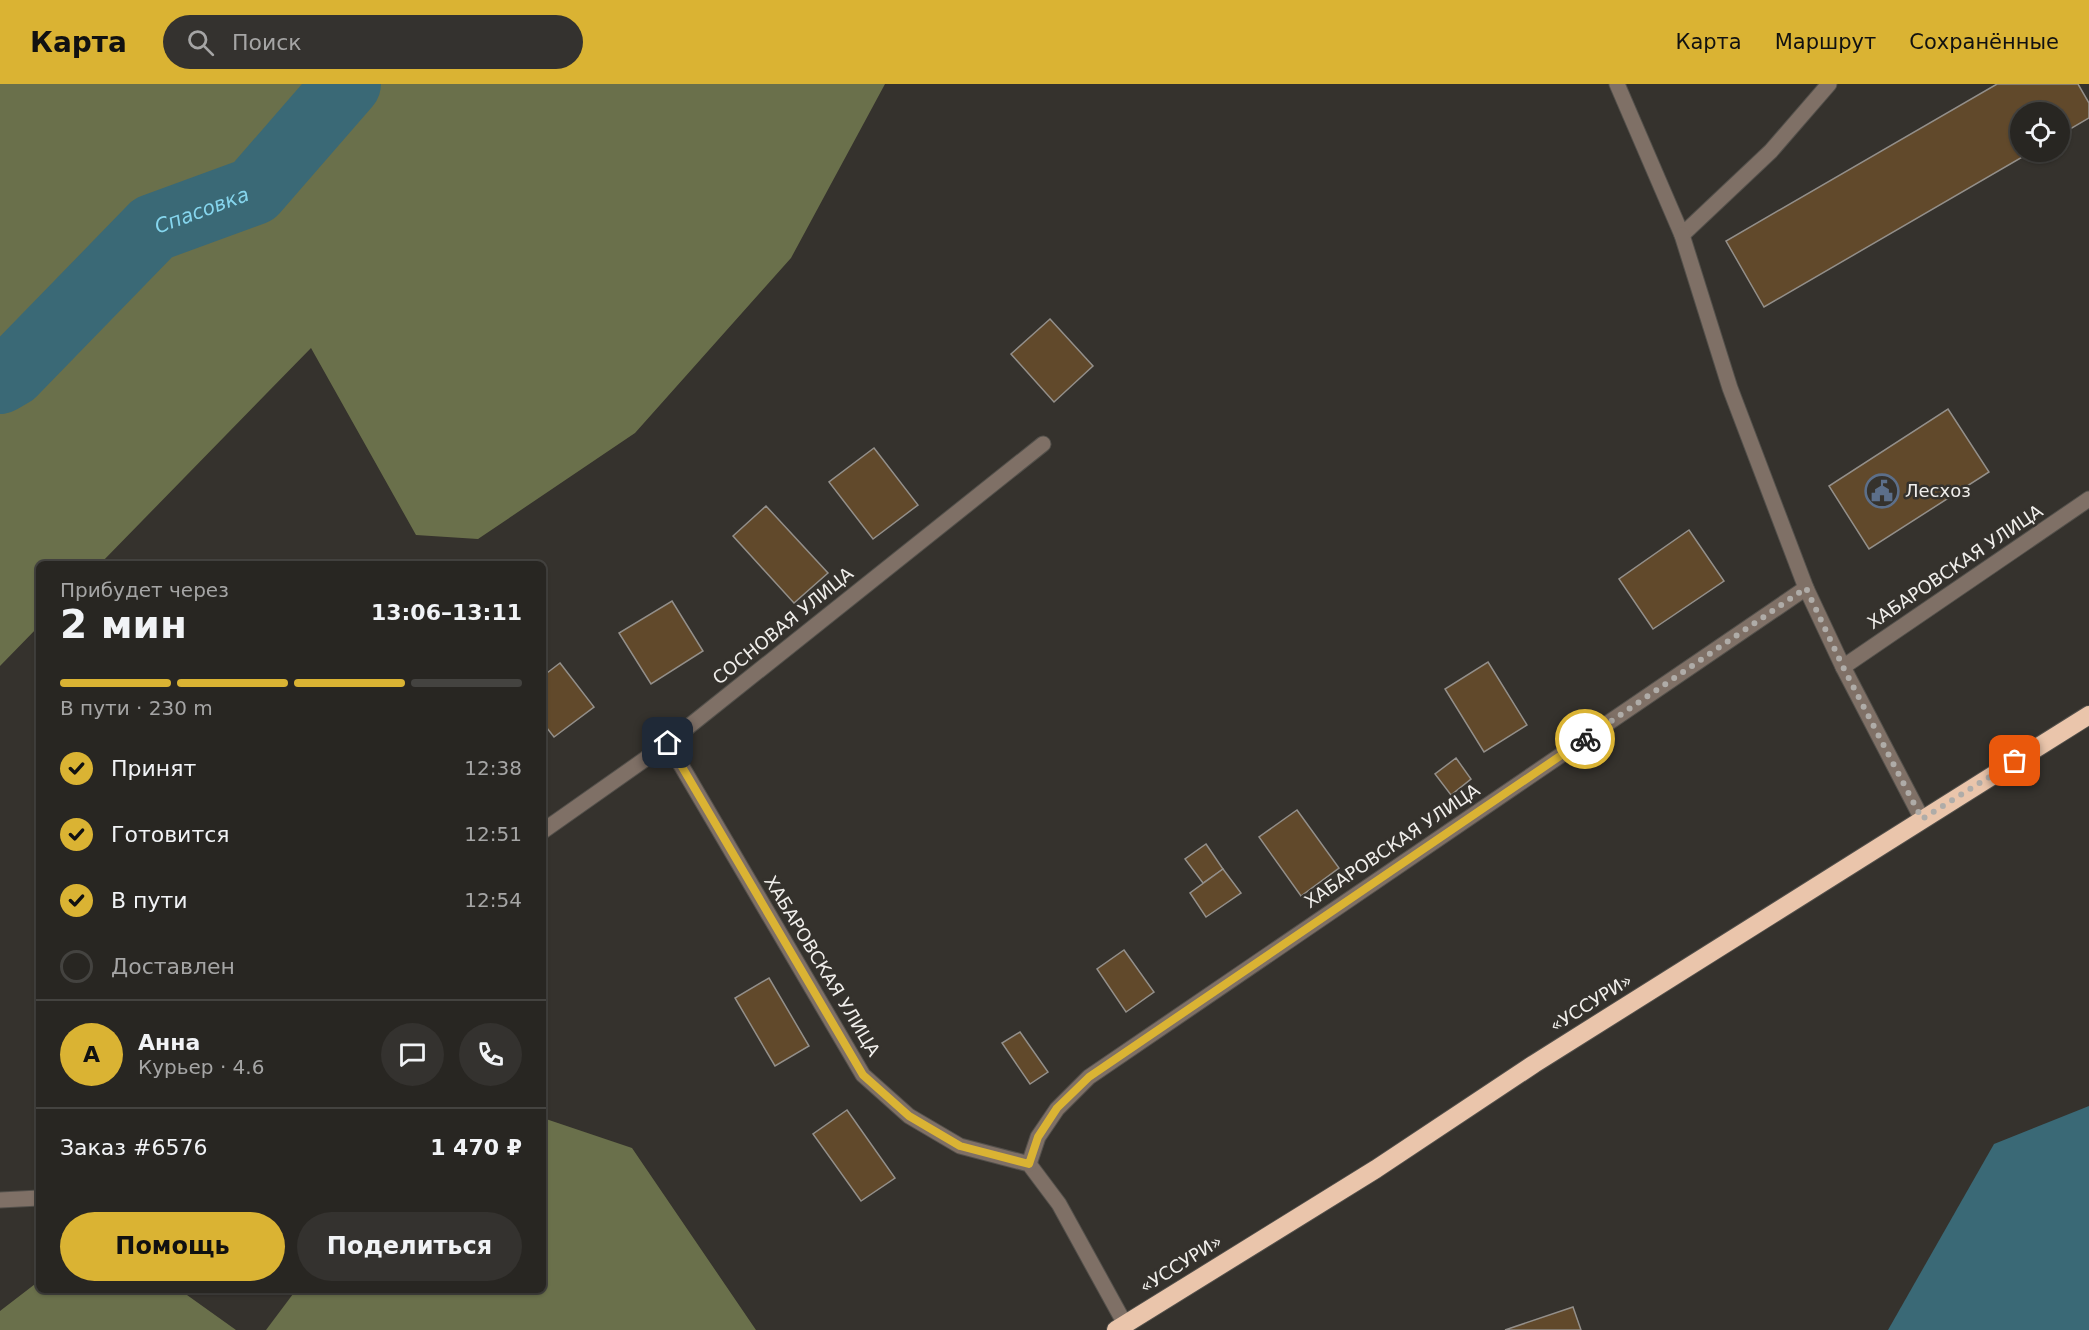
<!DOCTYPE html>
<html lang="ru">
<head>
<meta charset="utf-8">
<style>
  body { margin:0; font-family:"DejaVu Sans",sans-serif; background:#34322f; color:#f1f3f6; height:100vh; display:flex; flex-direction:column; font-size:22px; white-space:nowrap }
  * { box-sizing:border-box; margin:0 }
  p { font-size:20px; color:#a5a5a5 }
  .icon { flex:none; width:33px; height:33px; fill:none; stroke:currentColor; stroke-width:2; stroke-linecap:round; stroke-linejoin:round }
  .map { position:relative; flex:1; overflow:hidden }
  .details { position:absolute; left:36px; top:477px; width:510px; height:732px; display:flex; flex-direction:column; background:#282622; border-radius:9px; box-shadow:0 2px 4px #0004,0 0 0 2px #444340 }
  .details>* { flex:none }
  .fabs { position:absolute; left:2010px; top:18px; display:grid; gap:12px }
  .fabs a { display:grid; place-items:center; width:60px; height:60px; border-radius:50%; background:#282622; box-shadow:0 2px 4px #0004,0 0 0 2px #444340; font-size:30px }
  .pin { position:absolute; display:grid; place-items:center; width:51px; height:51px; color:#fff; margin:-26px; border-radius:12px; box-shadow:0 3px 9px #0006 }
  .courier { position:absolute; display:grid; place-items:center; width:60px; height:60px; margin:-30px; border:4px solid #dab333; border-radius:50%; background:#fff; color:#222; box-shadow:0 2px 8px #0007 }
  .overview em { font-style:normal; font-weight:800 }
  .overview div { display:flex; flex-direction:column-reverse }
  .overview { display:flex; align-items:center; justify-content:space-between; height:102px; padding:0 24px }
  h1 { font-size:39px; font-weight:800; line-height:45px }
  .bar { display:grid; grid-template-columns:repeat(4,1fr); gap:9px 6px; align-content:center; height:72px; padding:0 24px }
  .bar i { height:8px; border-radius:4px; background:#444340 }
  .bar .selected { background:#dab333 }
  .bar p { grid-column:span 4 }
  .line { display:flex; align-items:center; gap:15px; padding:0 24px; border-top:2px solid #444340 }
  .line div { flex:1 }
  .round { display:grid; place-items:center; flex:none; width:63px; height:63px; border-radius:32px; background:#34322f }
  ol { padding:0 24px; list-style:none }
  li { display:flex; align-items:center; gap:18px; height:66px }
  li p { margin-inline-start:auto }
  li .icon { padding:6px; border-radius:50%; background:#dab333; color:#111; stroke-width:4 }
  li:last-child { color:#a5a5a5 }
  li i { width:33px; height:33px; border:3px solid #444340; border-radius:50% }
  .cta { display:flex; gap:12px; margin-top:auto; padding:12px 24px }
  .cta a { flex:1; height:69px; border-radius:36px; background:#dab333; color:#111; font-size:24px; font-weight:800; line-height:69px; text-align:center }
  .cta a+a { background:#34322f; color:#f1f3f6 }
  header { display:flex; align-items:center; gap:36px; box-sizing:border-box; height:84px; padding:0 30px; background:#dab333; color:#111 }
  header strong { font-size:28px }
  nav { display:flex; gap:33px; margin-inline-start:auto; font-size:21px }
  .search { width:420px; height:54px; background:#34322f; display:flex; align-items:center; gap:15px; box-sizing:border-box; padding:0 21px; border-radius:33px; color:#a5a5a5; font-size:22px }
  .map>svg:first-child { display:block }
  .forest { fill:#6a704b }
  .water { fill:#3a6976 }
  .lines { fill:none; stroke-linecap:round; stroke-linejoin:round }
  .river { stroke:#3a6976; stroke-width:68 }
  .building { fill:#61492b; stroke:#938f8a; stroke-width:1.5 }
  .lane-casing { stroke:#53504b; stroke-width:17 }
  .street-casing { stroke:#53504b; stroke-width:17 }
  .highway-casing { stroke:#53504b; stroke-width:20 }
  .lane { stroke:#7f7066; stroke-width:15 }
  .street { stroke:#7f7066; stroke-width:15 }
  .highway { stroke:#eac5ab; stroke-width:18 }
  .done { stroke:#afaca8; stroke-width:6; stroke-dasharray:0 10.8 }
  .route { stroke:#dab333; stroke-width:8 }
  .labels { text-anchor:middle; stroke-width:5; stroke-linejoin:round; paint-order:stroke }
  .poi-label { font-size:18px; fill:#f0eeeb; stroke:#35322d; text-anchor:start }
  .street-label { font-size:18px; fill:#f0eeeb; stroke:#35322d }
  .water-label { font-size:20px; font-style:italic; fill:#86d6ee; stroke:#35322d }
</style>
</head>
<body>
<header>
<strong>Карта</strong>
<div class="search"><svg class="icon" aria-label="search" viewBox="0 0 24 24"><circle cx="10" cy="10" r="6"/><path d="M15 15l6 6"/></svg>Поиск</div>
<nav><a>Карта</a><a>Маршрут</a><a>Сохранённые</a></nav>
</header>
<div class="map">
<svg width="2089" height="1246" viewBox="0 0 2089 1246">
  <rect width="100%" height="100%" fill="#35322d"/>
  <!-- forest -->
  <g class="forest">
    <polygon points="0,0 885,0 791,174 635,349 478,455 416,451 311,264 100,480 39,480 39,542 0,582"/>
    <polygon points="543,1034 632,1064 756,1246 266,1246 296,1206 543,1206"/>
    <polygon points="39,1197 39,1206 180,1206 236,1246 0,1246 0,1227"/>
  </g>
  <!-- water -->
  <polygon class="water" points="2089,1022 2089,1246 1888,1246 1994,1060"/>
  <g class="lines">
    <!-- river -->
    <path class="river" id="s1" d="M0,296L12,289L153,144L254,107L347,0"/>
  </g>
  <!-- building -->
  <g class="building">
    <polygon points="1997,0 2078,0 2089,19 2089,34 2060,51 2060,28 2020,28 2020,68 2031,68 1764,223 1726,157"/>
    <polygon points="1050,235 1093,282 1054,318 1011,270"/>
    <polygon points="1948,325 1989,388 1869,465 1829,402"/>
    <polygon points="874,364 918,421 873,455 829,398"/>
    <polygon points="766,422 828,489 794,519 733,452"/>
    <polygon points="1689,446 1724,497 1653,545 1619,495"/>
    <polygon points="672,517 703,567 651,600 619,549"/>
    <polygon points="1488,578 1527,641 1484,668 1445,605"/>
    <polygon points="560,579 594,623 554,653 543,639 543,592"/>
    <polygon points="1456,674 1471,695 1451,711 1435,690"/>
    <polygon points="1297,726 1339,784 1301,812 1259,753"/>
    <polygon points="1206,760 1223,785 1203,799 1185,775"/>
    <polygon points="1223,785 1241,809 1206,833 1190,809"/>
    <polygon points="1124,866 1154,908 1126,928 1097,885"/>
    <polygon points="769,894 809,962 775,982 735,914"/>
    <polygon points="1020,948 1048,988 1030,1000 1002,959"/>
    <polygon points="847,1026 895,1094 861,1117 813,1050"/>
    <polygon points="1573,1223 1581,1246 1505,1246"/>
  </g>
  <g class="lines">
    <defs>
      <g id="lane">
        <polyline points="1617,0 1682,151 1771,67 1829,0"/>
        <polyline points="1843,583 2089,415"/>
        <polyline points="668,659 863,991 909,1032 960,1062 1029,1080 1059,1120 1125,1240"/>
        <polyline points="543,747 668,659 1043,360"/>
        <polyline points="1029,1080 1038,1053 1057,1025 1089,993 1806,504"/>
        <polyline points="0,1116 39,1114"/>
      </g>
      <polyline id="street" points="1682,151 1730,304 1806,504 1843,583 1922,735"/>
      <polyline id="highway" points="1116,1246 1376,1085 1534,980 2089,631"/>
    </defs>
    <!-- lane casing -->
    <use href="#lane" class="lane-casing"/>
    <!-- street casing -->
    <use href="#street" class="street-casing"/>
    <!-- highway casing -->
    <use href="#highway" class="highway-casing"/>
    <!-- lane -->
    <use href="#lane" class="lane"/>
    <!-- street -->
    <use href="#street" class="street"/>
    <!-- highway -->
    <use href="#highway" class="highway"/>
  </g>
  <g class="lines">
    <!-- done -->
    <polyline class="done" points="1585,655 1806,504 1843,583 1922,735 2015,677"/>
    <!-- route -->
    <polyline class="route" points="668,659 863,991 909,1032 960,1062 1029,1080 1038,1053 1057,1024 1089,993 1585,655"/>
  </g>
  <!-- icons -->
  <defs>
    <symbol id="civic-ring" viewBox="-11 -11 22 22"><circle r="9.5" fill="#35322d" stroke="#5c6f8a" stroke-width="1.5"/><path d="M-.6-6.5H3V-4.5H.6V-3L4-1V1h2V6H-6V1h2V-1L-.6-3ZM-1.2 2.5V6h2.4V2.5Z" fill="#5c6f8a"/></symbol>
  </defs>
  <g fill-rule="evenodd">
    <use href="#civic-ring" x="1863" y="388" width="38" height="38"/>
  </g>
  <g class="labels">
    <!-- poi labels -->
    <g class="poi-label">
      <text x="1905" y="413">Лесхоз</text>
    </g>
    <!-- street labels -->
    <g class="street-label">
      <text transform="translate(1955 483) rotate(-34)" y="6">ХАБАРОВСКАЯ УЛИЦА</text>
      <text transform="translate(783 542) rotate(-39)" y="6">СОСНОВАЯ УЛИЦА</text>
      <text transform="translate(1392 762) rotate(-34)" y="6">ХАБАРОВСКАЯ УЛИЦА</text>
      <text transform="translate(822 882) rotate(59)" y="6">ХАБАРОВСКАЯ УЛИЦА</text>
      <text transform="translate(1591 919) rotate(-32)" y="6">«УССУРИ»</text>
      <text transform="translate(1181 1180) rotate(-32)" y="6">«УССУРИ»</text>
    </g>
    <!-- water labels -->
    <g class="water-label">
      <text dy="7" stroke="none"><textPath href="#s1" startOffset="268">Спасовка</textPath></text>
    </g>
  </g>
</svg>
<div class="fabs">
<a><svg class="icon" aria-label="locate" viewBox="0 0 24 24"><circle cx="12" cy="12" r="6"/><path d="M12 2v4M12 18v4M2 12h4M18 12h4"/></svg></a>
</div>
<div class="pin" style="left:2015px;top:677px;background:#ea580c"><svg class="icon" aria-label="bag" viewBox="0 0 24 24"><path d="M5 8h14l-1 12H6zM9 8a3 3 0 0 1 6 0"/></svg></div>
<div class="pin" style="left:668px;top:659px;background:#1f2937"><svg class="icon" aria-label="home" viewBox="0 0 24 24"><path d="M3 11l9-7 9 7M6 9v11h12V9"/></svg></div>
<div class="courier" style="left:1585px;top:655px"><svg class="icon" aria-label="bike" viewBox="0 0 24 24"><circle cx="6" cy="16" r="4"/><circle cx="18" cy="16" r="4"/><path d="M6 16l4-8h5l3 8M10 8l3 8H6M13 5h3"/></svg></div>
<section class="details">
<div class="overview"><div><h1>2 мин</h1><p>Прибудет через</p></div><em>13:06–13:11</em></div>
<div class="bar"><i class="selected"></i><i class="selected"></i><i class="selected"></i><i></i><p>В пути · 230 m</p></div>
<ol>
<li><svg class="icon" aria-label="check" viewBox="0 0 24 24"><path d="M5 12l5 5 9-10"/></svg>Принят<p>12:38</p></li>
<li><svg class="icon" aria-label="check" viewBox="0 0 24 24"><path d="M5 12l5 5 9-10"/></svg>Готовится<p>12:51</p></li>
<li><svg class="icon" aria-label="check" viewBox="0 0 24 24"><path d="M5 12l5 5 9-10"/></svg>В пути<p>12:54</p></li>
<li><i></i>Доставлен</li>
</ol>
<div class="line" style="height:108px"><b class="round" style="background:#dab333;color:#111">А</b><div><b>Анна</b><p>Курьер · 4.6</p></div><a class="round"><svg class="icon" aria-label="chat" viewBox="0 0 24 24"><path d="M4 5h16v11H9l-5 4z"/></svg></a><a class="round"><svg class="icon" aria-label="phone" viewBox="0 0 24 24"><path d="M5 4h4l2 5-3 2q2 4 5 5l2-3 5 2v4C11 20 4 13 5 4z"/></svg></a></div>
<div class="line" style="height:78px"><div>Заказ #6576</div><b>1 470 ₽</b></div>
<div class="cta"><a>Помощь</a><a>Поделиться</a></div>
</section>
</div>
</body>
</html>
